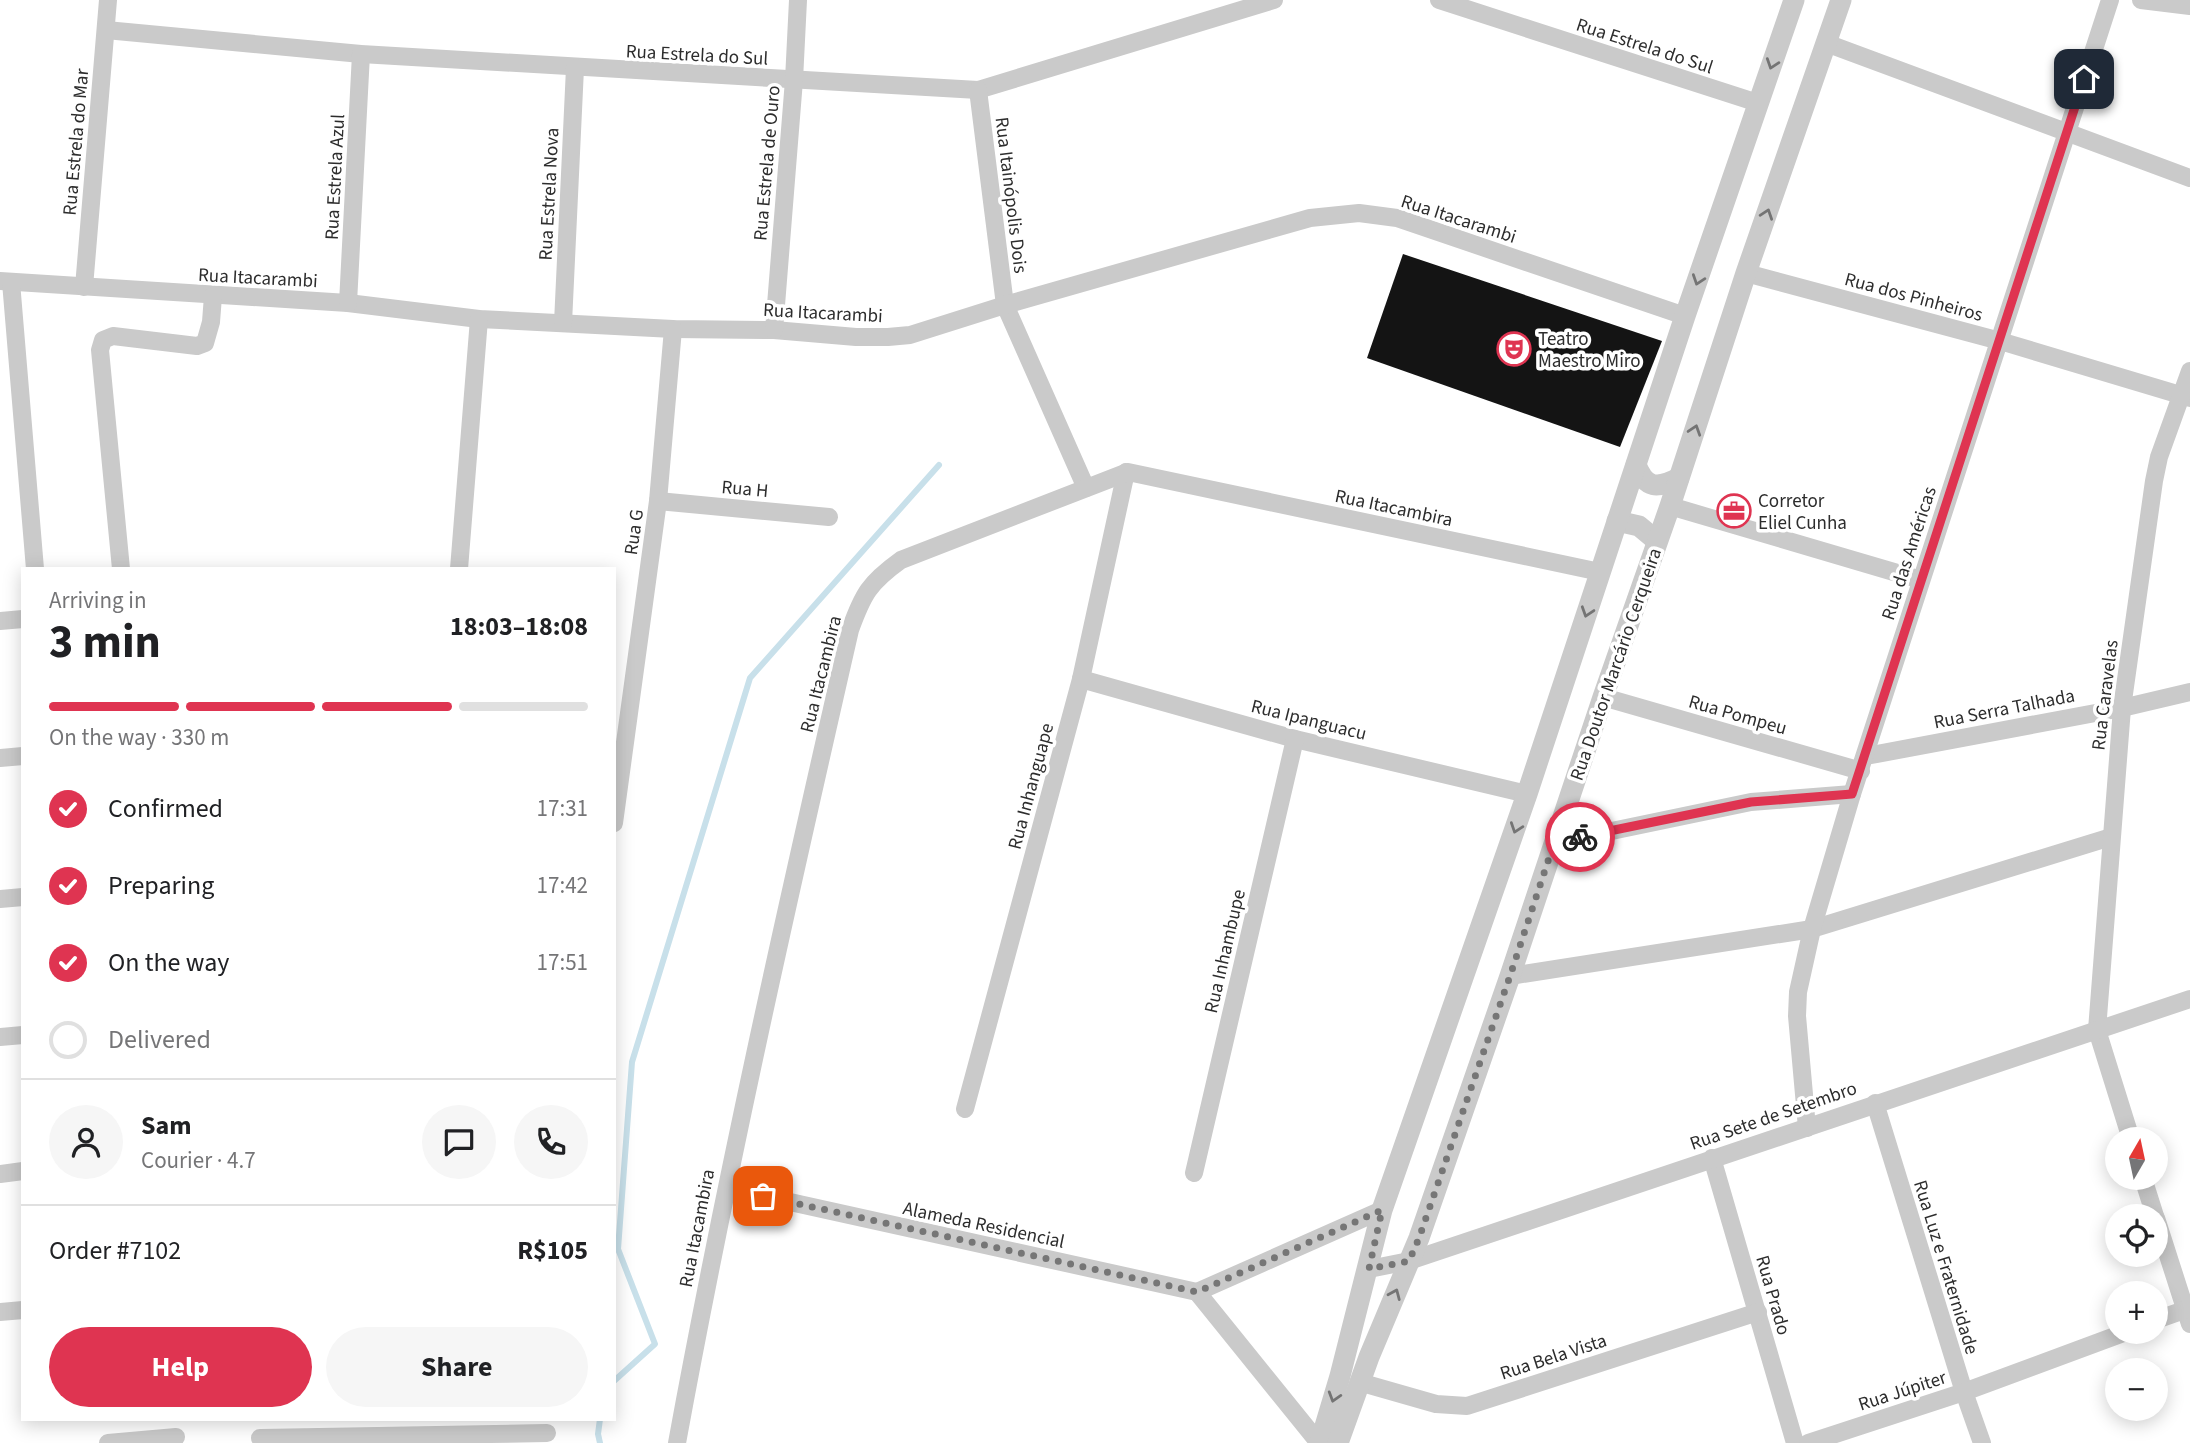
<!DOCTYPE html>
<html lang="en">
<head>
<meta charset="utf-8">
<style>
  body { margin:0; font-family:"Source Sans 3",sans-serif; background:#f6f6f6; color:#202124; height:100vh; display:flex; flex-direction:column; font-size:26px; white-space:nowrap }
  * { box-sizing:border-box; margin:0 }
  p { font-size:23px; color:#757577 }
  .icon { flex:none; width:38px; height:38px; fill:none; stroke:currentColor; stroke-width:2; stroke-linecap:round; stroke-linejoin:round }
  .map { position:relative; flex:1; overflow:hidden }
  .sheet { position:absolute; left:21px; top:567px; width:595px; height:854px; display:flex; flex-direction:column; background:#fff; border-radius:0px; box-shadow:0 4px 18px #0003 }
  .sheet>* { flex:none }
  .needle { width:46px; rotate:9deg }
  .controls { position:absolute; left:2105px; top:1127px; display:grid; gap:14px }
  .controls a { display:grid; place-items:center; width:63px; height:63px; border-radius:50%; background:#fff; box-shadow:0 4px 18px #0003; font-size:35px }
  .pin { position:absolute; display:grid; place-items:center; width:60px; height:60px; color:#fff; margin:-30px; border-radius:14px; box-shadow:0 4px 10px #0006 }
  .courier { position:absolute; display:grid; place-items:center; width:70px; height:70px; margin:-35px; border:5px solid #df3451; border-radius:50%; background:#fff; color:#222; box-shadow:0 2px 9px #0007 }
  .summary em { font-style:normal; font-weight:700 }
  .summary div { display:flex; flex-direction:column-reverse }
  .summary { display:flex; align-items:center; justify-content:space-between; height:119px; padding:0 28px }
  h1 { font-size:46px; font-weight:700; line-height:52px }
  .bar { display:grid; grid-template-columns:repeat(4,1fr); gap:10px 7px; align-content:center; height:84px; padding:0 28px }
  .bar i { height:9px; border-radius:5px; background:#e0e0e0 }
  .bar .selected { background:#df3451 }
  .bar p { grid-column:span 4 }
  .line { display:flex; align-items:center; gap:18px; padding:0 28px; border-top:2px solid #e0e0e0 }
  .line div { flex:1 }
  .round { display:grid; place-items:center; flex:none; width:74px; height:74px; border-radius:37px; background:#f6f6f6 }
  ol { padding:0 28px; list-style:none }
  li { display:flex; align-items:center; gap:21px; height:77px }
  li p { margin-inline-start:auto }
  li .icon { padding:7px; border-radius:50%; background:#df3451; color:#fff; stroke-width:4 }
  li:last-child { color:#757577 }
  li i { width:38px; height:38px; border:4px solid #e0e0e0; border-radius:50% }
  .button { display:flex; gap:14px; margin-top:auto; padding:14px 28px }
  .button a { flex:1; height:80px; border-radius:42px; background:#df3451; color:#fff; font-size:28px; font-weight:700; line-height:80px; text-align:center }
  .button a+a { background:#f6f6f6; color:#202124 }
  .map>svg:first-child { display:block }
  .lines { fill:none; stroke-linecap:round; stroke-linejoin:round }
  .stream { stroke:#c8e0ea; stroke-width:6 }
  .building { fill:#141414 }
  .minor { stroke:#cacaca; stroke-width:18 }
  .tertiary { stroke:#cacaca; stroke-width:21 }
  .oneway { stroke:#747474 }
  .done { stroke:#767676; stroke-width:7; stroke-dasharray:0 12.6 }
  .route { stroke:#df3451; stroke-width:9 }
  .labels { text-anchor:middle; stroke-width:7; stroke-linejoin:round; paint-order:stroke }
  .street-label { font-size:19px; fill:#2d2d2d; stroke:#fff }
  .poi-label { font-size:19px; fill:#2d2d2d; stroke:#fff; text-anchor:start }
</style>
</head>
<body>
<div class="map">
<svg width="2190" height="1443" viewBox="0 0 2190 1443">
  <rect width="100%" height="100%" fill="#fff"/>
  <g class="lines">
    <!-- stream -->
    <g class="stream">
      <polyline points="614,1381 655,1344 618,1249 632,1062 750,678 939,465"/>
      <polyline points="600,1443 598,1434 600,1419"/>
    </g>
  </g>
  <!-- building -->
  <polygon class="building" points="1403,254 1662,341 1620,447 1367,358"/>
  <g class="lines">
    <!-- minor -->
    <g class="minor">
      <polyline points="1439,0 1758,103"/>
      <polyline points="2141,0 2190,6"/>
      <polyline points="106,30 361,54 978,90 1274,0"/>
      <polyline points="1826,43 2190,178"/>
      <polyline points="978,90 1005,305 1086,488"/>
      <polyline points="1746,273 2000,341 2190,398"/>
      <polyline points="0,281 348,303 479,319 673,329 774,330 856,337 888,337 910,335 1005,305 1310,218 1359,213 1397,218 1685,316"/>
      <polyline points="11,282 35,569"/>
      <polyline points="84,287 108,0"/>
      <polyline points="348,303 361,54"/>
      <polyline points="563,323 575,68"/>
      <polyline points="774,330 794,80 798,0"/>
      <polyline points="658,501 829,517"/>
      <polyline points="1670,506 1921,580"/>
      <polyline points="121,569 100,350 103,340 113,336 197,346 205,343 211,322 213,296"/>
      <polyline points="459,569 479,319"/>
      <polyline points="0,621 23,619"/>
      <polyline points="1081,679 1295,739 1527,794"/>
      <polyline points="1603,697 1861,771"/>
      <polyline points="1866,756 2122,708 2190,692"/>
      <polyline points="0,758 23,756"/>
      <polyline points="614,823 658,501 673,329"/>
      <polyline points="1554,843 1751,802 1852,794"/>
      <polyline points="0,899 23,897"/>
      <polyline points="1510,976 1812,929 2111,837"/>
      <polyline points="0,1037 23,1035"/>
      <polyline points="1875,1103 1964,1392 1982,1443"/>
      <polyline points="965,1109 1081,679 1126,472"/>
      <polyline points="1807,1128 1797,1016 1798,992 1812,929 1852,794 2110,0"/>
      <polyline points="2131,1139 2097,1030 2122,708 2154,481 2159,457 2190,371"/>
      <polyline points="1712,1158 1795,1443"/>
      <polyline points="1194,1173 1295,739"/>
      <polyline points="0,1174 23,1171"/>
      <polyline points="2143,1178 2155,1216"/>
      <polyline points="763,1196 1197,1292"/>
      <polyline points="2156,1218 2190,1324"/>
      <polyline points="1369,1269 1409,1261 2190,999"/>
      <polyline points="0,1312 23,1310"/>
      <polyline points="2156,1320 2190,1308"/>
      <polyline points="1359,1382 1436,1404 1467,1406 1758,1312"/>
      <polyline points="260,1438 547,1433"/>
      <polyline points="108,1443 176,1437"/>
      <path d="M677,1443C727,1170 788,901 850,630C863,594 869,583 901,560L1128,472L1600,572"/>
      <polyline points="1319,1443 1197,1292 1382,1210"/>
      <polyline points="1808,1443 1964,1392 2126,1332"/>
    </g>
    <!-- tertiary -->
    <g class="tertiary">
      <path d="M1636,465C1646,489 1657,489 1679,478"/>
      <polyline points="1617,521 1639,526 1657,541"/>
      <polyline points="1320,1443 1340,1376 1382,1210 1527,794 1685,316 1794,0"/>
      <polyline points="1338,1443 1369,1357 1419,1238 1510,976 1603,697 1670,506 1746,273 1841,0"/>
    </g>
  </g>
  <!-- one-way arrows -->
  <defs><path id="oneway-chevron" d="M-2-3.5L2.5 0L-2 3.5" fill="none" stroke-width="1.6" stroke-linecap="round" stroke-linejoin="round" transform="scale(1.75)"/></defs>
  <g class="oneway">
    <use href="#oneway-chevron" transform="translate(1772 64) rotate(109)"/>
    <use href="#oneway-chevron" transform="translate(1767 214) rotate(-71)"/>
    <use href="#oneway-chevron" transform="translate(1698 280) rotate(109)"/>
    <use href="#oneway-chevron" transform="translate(1695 430) rotate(-72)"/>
    <use href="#oneway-chevron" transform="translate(1587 612) rotate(108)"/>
    <use href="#oneway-chevron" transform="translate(1516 828) rotate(109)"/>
    <use href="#oneway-chevron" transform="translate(1395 1294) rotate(-67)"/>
    <use href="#oneway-chevron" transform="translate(1334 1397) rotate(107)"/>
  </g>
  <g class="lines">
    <!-- done -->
    <polyline class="done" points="763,1196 1197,1292 1382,1210 1369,1269 1409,1261 1419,1238 1510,976 1554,843 1580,837"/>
    <!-- route -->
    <polyline class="route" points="1580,837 1751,802 1852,794 2084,79"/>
  </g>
  <!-- icons -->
  <defs>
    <symbol id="theatre-ring" viewBox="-11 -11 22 22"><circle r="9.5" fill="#fff" stroke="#df3451" stroke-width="1.5"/><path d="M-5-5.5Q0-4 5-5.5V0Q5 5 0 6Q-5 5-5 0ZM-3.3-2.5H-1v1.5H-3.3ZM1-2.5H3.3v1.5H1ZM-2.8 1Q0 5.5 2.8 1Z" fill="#df3451"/></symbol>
    <symbol id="office-ring" viewBox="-11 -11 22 22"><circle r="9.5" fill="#fff" stroke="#df3451" stroke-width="1.5"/><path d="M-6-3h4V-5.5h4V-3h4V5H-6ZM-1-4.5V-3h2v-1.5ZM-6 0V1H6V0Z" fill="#df3451"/></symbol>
  </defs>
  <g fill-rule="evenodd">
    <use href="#theatre-ring" x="1495" y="330" width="38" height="38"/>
    <use href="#office-ring" x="1715" y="492" width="38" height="38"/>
  </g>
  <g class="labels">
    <!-- street labels -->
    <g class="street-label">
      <text transform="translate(1645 45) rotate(18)" y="7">Rua Estrela do Sul</text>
      <text transform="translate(697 54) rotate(3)" y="7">Rua Estrela do Sul</text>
      <text transform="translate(75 142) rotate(-85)" y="7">Rua Estrela do Mar</text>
      <text transform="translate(766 163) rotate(-85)" y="7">Rua Estrela de Ouro</text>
      <text transform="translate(334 177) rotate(-87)" y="7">Rua Estrela Azul</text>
      <text transform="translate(548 194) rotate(-87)" y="7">Rua Estrela Nova</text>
      <text transform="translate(1012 195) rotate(83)" y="7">Rua Itainópolis Dois</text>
      <text transform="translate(1459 218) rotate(18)" y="7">Rua Itacarambi</text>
      <text transform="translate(258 277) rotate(3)" y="7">Rua Itacarambi</text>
      <text transform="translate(1914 296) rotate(15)" y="7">Rua dos Pinheiros</text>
      <text transform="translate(823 312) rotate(3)" y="7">Rua Itacarambi</text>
      <text transform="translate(745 488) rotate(5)" y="7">Rua H</text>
      <text transform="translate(1394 507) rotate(12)" y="7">Rua Itacambira</text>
      <text transform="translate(633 532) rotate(-82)" y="7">Rua G</text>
      <text transform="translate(1908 553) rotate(-72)" y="7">Rua das Américas</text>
      <text transform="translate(1615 664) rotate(-71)" y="7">Rua Doutor Marcário Cerqueira</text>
      <text transform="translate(820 674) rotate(-76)" y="7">Rua Itacambira</text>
      <text transform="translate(2104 695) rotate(-83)" y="7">Rua Caravelas</text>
      <text transform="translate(2004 708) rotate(-11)" y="7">Rua Serra Talhada</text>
      <text transform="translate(1738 714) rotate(16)" y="7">Rua Pompeu</text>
      <text transform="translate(1309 719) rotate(14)" y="7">Rua Ipanguacu</text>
      <text transform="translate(1030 786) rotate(-75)" y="7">Rua Inhanguape</text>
      <text transform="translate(1224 951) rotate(-77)" y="7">Rua Inhambupe</text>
      <text transform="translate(1773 1115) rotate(-19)" y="7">Rua Sete de Setembro</text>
      <text transform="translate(984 1224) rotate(12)" y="7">Alameda Residencial</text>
      <text transform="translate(696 1228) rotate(-79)" y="7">Rua Itacambira</text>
      <text transform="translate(1947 1267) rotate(73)" y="7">Rua Luz e Fraternidade</text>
      <text transform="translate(1774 1295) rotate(74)" y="7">Rua Prado</text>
      <text transform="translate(1553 1356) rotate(-18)" y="7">Rua Bela Vista</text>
      <text transform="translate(1902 1390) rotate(-18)" y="7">Rua Júpiter</text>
    </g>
    <!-- poi labels -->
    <g class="poi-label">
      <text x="1538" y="345">Teatro<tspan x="1538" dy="22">Maestro Miro</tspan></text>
      <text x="1758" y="507">Corretor<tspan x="1758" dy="22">Eliel Cunha</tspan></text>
    </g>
  </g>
</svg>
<div class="controls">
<a><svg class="needle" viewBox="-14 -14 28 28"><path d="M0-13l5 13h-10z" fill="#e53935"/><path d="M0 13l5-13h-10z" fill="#757577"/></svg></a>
<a><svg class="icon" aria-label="locate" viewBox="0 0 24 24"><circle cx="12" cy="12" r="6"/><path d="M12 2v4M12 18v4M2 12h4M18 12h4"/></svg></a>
<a>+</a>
<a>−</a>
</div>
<div class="pin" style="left:763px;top:1196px;background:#ea580c"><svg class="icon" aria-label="bag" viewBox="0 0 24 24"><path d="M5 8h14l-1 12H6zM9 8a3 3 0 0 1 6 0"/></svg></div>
<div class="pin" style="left:2084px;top:79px;background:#1f2937"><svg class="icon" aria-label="home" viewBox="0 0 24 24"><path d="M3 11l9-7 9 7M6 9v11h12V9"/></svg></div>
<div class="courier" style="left:1580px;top:837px"><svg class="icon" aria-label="bike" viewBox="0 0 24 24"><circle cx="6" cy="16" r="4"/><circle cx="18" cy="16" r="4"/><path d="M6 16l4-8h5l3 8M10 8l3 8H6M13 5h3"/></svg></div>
<section class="sheet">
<div class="summary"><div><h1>3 min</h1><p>Arriving in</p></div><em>18:03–18:08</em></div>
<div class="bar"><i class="selected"></i><i class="selected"></i><i class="selected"></i><i></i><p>On the way · 330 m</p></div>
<ol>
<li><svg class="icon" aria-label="check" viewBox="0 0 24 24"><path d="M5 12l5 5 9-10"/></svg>Confirmed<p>17:31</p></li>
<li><svg class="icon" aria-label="check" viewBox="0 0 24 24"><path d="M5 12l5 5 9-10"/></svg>Preparing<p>17:42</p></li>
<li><svg class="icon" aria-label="check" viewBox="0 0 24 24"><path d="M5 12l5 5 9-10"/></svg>On the way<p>17:51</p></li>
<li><i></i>Delivered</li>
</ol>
<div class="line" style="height:126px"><a class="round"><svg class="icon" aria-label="person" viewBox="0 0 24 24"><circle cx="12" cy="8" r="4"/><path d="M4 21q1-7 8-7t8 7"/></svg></a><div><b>Sam</b><p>Courier · 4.7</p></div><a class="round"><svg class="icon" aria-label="chat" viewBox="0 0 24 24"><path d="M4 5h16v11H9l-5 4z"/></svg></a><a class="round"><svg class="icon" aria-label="phone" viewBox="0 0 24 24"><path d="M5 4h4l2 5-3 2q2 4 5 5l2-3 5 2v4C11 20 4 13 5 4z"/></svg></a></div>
<div class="line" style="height:91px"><div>Order #7102</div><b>R$105</b></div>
<div class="button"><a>Help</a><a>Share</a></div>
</section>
</div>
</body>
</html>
